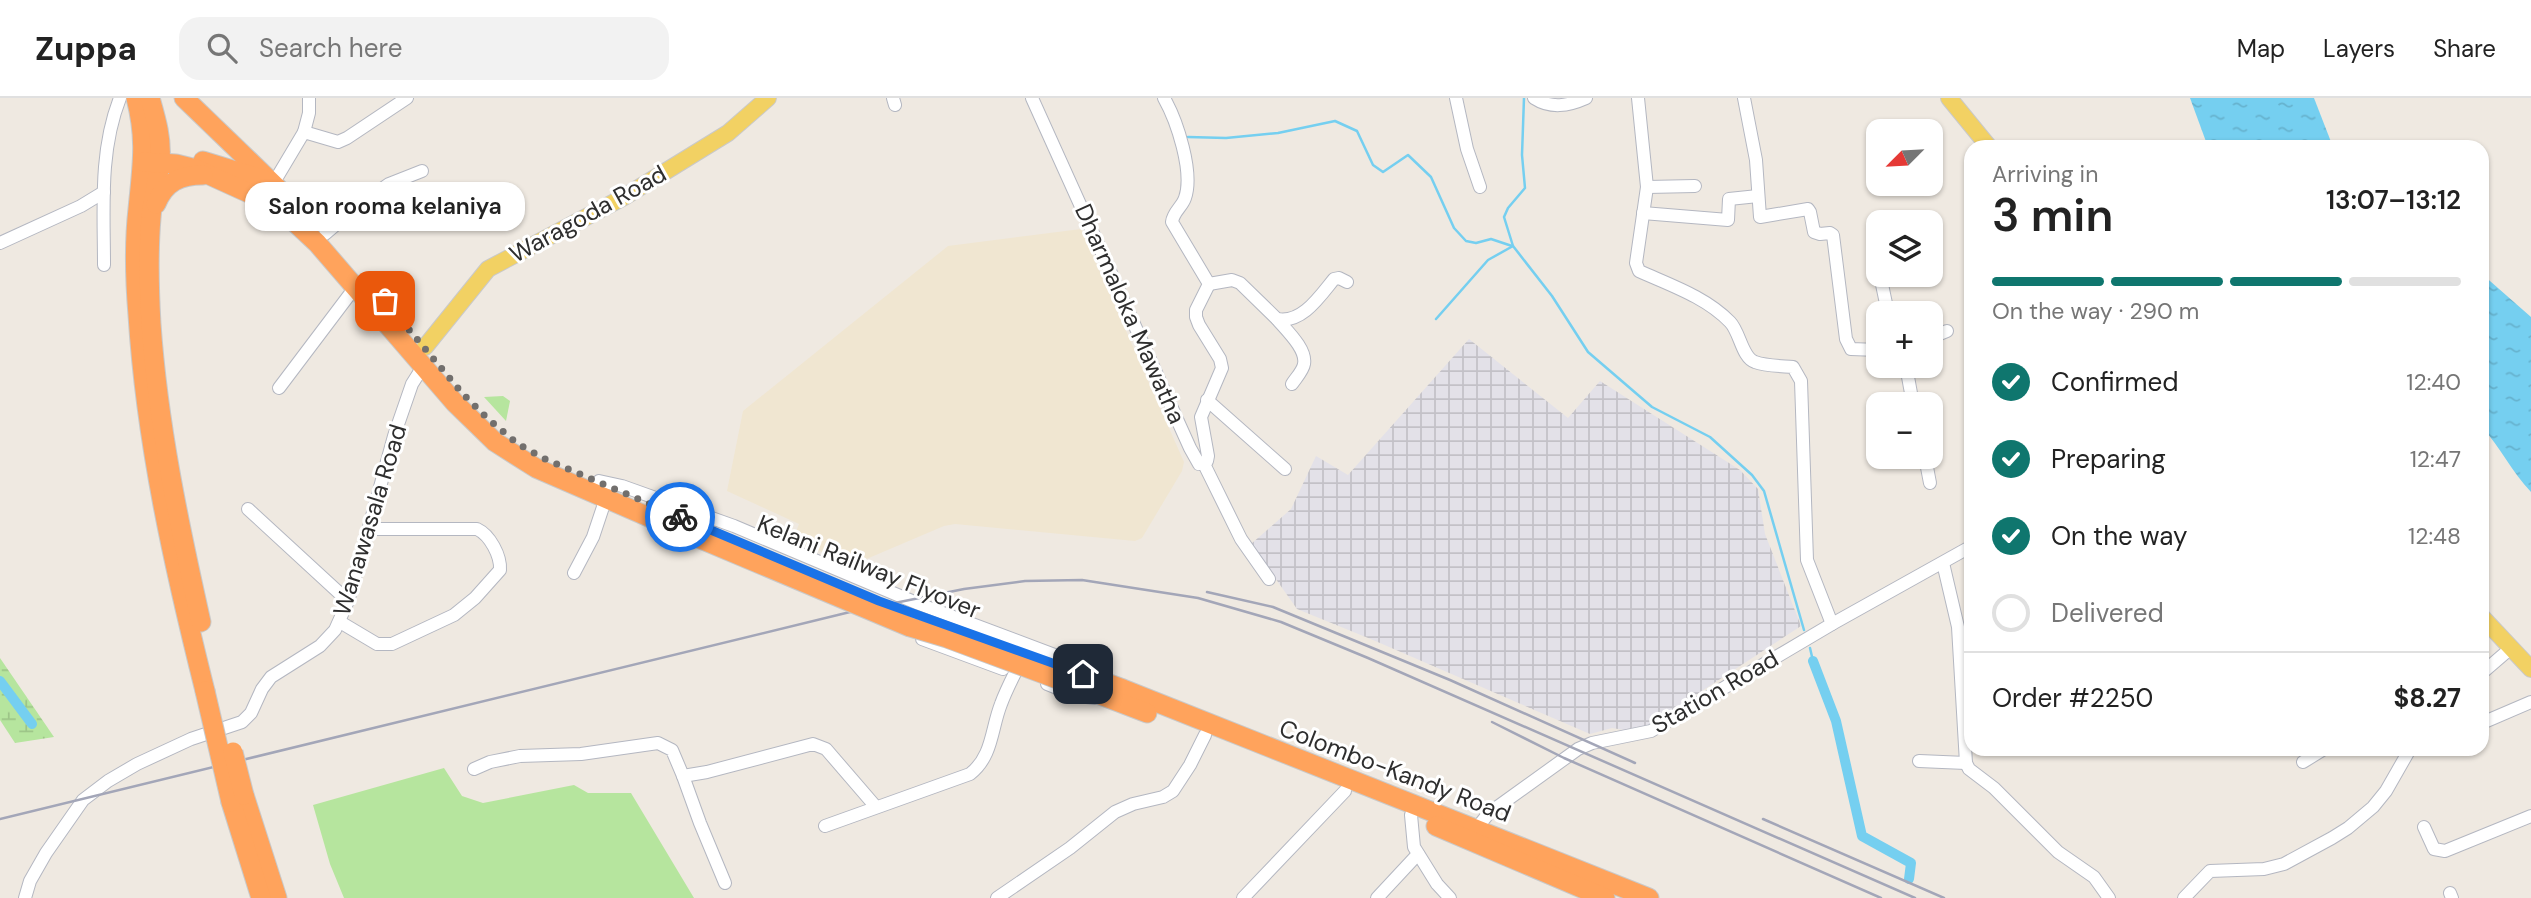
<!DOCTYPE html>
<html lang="en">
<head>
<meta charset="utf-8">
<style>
  body { margin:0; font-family:"DM Sans",sans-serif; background:#f2f2f2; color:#222; height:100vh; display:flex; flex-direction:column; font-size:26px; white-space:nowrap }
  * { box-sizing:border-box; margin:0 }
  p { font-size:23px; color:#767676 }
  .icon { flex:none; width:38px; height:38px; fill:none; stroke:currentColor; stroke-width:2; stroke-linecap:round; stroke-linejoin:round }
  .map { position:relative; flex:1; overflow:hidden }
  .drawer { position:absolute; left:1964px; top:42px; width:525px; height:616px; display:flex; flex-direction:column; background:#fff; border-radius:21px; box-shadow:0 2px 5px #0004 }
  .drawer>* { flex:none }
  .needle { width:46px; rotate:246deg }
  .buttons { position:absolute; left:1866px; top:21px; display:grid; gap:14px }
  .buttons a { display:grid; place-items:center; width:77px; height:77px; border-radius:14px; background:#fff; box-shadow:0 2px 5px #0004; font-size:35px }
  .pin { position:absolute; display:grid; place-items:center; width:60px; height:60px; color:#fff; margin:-30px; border-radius:14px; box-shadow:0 4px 10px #0006 }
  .courier { position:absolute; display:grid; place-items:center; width:70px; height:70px; margin:-35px; border:5px solid #1a73e8; border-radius:50%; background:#fff; color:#222; box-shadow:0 2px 9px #0007 }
  .bubble { position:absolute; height:49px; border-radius:21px; background:#fff; box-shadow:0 2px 5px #0004; font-size:23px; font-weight:600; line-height:49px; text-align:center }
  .overview em { font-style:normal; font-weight:600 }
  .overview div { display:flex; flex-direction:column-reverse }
  .overview { display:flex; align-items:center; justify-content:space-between; height:119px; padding:0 28px }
  h1 { font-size:46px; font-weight:600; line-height:52px }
  .bar { display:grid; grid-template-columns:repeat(4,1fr); gap:10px 7px; align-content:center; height:84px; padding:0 28px }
  .bar i { height:9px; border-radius:5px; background:#e0e0e0 }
  .bar .current { background:#0f766e }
  .bar p { grid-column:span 4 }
  .line { display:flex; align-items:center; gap:18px; padding:0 28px; border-top:2px solid #e0e0e0 }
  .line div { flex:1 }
  ol { padding:0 28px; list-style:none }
  li { display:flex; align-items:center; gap:21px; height:77px }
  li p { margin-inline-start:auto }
  li .icon { padding:7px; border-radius:50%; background:#0f766e; color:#fff; stroke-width:4 }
  li:last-child { color:#767676 }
  li i { width:38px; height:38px; border:4px solid #e0e0e0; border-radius:50% }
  header { display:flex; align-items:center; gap:42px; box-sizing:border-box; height:98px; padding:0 35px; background:#fff; border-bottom:2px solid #e0e0e0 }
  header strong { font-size:33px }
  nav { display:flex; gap:38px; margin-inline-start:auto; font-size:24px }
  .search { width:490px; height:63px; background:#f2f2f2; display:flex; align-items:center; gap:18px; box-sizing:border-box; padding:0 24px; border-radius:21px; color:#767676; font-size:26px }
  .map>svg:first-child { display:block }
  .industrial { fill:url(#industrial-grid) }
  .education { fill:#f0e6d1 }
  .grass { fill:#b6e59e }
  .wetland { fill:url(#wetland-marsh) }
  .water { fill:url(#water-ripples) }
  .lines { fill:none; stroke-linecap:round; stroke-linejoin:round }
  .stream { stroke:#75cff0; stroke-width:2.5 }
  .canal { stroke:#75cff0; stroke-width:10 }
  .minor-casing { stroke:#b4b7c1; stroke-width:14 }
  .major-casing { stroke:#c9c9c9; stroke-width:18 }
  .highway-casing { stroke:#c9c9c9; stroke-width:21 }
  .minor { stroke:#fff; stroke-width:12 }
  .major { stroke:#f2d163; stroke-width:16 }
  .highway { stroke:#ffa35c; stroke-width:19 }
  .rail { stroke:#a3a6b8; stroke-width:2.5 }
  .highway-bridge-casing { stroke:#c9c9c9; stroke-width:21; stroke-linecap:butt }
  .highway-bridge { stroke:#ffa35c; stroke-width:19 }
  .done { stroke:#726f6d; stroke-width:7; stroke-dasharray:0 12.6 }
  .route { stroke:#1a73e8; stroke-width:9 }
  .labels { text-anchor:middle; stroke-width:6; stroke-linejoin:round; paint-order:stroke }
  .street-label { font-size:24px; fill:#2e2e2e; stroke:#fff }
</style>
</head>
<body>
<header>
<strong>Zuppa</strong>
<div class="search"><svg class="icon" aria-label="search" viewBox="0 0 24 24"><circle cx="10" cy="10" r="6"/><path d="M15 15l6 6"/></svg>Search here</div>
<nav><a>Map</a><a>Layers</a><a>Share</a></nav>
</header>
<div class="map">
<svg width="2531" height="800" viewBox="0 0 2531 800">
  <defs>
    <pattern id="industrial-grid" width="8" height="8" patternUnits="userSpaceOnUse" patternTransform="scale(1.75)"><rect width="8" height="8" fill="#e3e1e8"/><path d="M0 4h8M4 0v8" fill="none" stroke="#c3c1c7"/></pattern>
    <pattern id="wetland-marsh" width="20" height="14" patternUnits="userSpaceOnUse" patternTransform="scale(1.75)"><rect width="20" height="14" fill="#b6e59e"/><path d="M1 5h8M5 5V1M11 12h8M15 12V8" fill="none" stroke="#9dc588"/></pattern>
    <pattern id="water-ripples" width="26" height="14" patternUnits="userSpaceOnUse" patternTransform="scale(1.75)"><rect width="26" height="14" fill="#75cff0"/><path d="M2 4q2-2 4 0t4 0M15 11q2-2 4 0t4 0" fill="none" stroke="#66b2ce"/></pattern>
  </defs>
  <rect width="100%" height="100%" fill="#efe9e1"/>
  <!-- industrial -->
  <polygon class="industrial" points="1469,241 1568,320 1600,283 1740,372 1758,391 1765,436 1801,528 1647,629 1630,633 1612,630 1590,636 1373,542 1297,511 1251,446 1291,411 1316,358 1348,377"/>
  <!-- education -->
  <polygon class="education" points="1081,131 1184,364 1182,373 1142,440 1135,443 955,426 944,428 857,465 849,465 793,442 799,426 727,393 743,313 948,148"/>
  <!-- grass -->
  <g class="grass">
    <polygon points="503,298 510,303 506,323 484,299"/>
    <polygon points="444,670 462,698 483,705 574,687 588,695 631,695 694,800 344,800 330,766 313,707"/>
  </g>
  <!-- wetland -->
  <polygon class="wetland" points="0,560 54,639 15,645 0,622"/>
  <!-- water -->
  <g class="water">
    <polygon points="2190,0 2314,0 2333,49 2208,49"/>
    <path d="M2482,176L2531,219V394C2512,374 2500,349 2482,329Z"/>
  </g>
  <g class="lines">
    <!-- stream -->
    <g class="stream">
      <polyline points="1524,0 1522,57 1525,90 1508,110 1504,119 1513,148 1552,198 1588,254 1652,309 1710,339 1752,377 1764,393 1804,532"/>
      <polyline points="1188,39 1226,40 1278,35 1335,23 1357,33 1373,67 1383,74 1408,57 1431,79 1454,130 1466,143 1476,145 1491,141 1512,148"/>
      <polyline points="1436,221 1488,162 1513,148"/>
      <polyline points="1810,550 1813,563"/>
    </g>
    <!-- canal -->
    <g class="canal">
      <polyline points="1813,563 1836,623 1862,738 1911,765 1909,781"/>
      <polyline points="0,583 32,626"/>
    </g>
    <defs>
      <g id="minor">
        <polyline points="893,0 895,7"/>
        <polyline points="1032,0 1190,350 1199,366 1207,363 1208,358 1201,319 1222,270 1220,261 1199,227 1196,219 1196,212 1209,186"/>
        <path d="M1164,0C1177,23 1194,74 1185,100C1182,109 1173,114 1172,124L1209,186"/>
        <polyline points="1456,0 1467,51 1480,89"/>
        <path d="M1534,0C1551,11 1568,8 1586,0"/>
        <path d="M1638,0L1647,89L1636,165L1639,173C1670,187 1706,199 1730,224C1740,234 1742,260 1755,264C1766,268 1781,268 1793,269L1801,283L1807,462L1832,526"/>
        <polyline points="1744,0 1756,62 1760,119 1808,111 1810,114 1814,134 1820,136 1830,135 1833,137 1846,241 1851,251 1878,252"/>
        <polyline points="304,34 309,15 309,0"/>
        <polyline points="273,86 304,34 338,44 347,40 407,0"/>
        <polyline points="1647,89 1695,88"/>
        <polyline points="1643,115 1728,122 1729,101 1758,98"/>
        <polyline points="325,136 359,107 389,86 422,73"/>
        <polyline points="0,145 81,108 104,94"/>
        <polyline points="1874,152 1878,167"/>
        <path d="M104,167C104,111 99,53 120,0"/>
        <polyline points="1880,177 1888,215"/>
        <path d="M1209,186L1232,182L1240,185L1277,221C1302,226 1320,198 1334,181L1339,180L1347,184"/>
        <path d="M1277,221C1286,232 1307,251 1304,266C1303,273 1295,281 1292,286"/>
        <polyline points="1930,240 1947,233"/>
        <polyline points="1906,268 1913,306"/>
        <polyline points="279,290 356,188"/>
        <polyline points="1207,302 1285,371"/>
        <polyline points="1925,359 1930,385"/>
        <polyline points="1204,366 1241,441 1269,481"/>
        <polyline points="599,383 622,388 734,428 919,506 1076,565"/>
        <polyline points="248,411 348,503"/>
        <polyline points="1943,465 1958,529 1966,665 1969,671 1994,690 2058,754 2094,779 2109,800"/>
        <polyline points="574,475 593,439 606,400"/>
        <path d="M340,524L377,546H392L454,517L475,500L500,472C501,458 490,437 477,431H369"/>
        <polyline points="922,541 1003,571"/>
        <polyline points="2482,575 2511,550"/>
        <polyline points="1047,586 1077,598 1096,600"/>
        <polyline points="2482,625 2531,604"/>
        <polyline points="1919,663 1966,665"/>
        <polyline points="2303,664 2324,651"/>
        <polyline points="474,671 490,664 520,658 581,656 658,645 672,652 683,678 707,674 813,646 826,651 876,709"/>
        <polyline points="683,678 700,725 725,785"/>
        <polyline points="1411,717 1414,749 1437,786 1450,800"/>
        <path d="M825,728L970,676C993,658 991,631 1001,606C1005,595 1010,585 1015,575"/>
        <polyline points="2424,729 2434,751 2445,753 2531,718"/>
        <polyline points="1472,736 1489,715 1578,651 1592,645 1651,633 1832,526 1970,449"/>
        <polyline points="2450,795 2452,800"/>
        <polyline points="25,800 30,783 46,755 83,702 108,683 137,666 191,641 242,624 251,615 262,591 271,579 320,548 335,532 348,503 360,462 394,338 412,286 424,267"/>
        <polyline points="997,800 1070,750 1115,714 1133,706 1163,699 1173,693 1190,667 1205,637"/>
        <polyline points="1243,800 1345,693"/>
        <polyline points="1377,800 1418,756"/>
        <polyline points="2184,800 2210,773 2264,771 2284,766 2332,740 2348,730 2373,709 2386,693 2410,651"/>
      </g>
      <g id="major">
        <polyline points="1949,0 1989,49"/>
        <polyline points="425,249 488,171 624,99 728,35 768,0"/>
        <polyline points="2482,519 2531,571"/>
      </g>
      <g id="highway">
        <path d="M136,0C147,43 142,68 138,111C134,146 135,181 138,217C146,345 174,469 205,593"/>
        <path d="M150,0C156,21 162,41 160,62C159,82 152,100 151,120C148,155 149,191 151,226C158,327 179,426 201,524"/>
        <polyline points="184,0 294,106"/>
        <polyline points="203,63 268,83"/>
        <polyline points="144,64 176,66 196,71 251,96 271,102 317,145 455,305 495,344 536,370 665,426"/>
        <path d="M156,106C165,84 180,77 203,77"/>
        <polyline points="1062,569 1123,591 1649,800"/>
        <polyline points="1087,592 1147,615"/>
        <polyline points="244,697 277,800"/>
        <polyline points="231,704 261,800"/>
        <polyline points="1436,728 1605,800"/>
      </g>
    </defs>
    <!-- minor casing -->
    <use href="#minor" class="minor-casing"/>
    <!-- major casing -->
    <use href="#major" class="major-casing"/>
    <!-- highway casing -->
    <use href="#highway" class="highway-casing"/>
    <!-- minor -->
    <use href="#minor" class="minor"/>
    <!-- major -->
    <use href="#major" class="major"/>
    <!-- highway -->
    <use href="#highway" class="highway"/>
    <!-- rail -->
    <g class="rail">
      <polyline points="1207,494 1273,509 1450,582 1635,665"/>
      <polyline points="1492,624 1564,660 1881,800"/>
      <polyline points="0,721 850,514 964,491 1025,483 1082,482 1198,500 1281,524 1368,560 1915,800"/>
      <polyline points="1763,721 1944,800"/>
    </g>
    <defs>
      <g id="highway-bridge">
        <polyline points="665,426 910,529 947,540 1060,582"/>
        <polyline points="205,593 231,704"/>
        <polyline points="233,654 244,697"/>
      </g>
    </defs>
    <!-- highway-bridge casing -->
    <use href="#highway-bridge" class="highway-bridge-casing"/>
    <!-- highway-bridge -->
    <use href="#highway-bridge" class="highway-bridge"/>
  </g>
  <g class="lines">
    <!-- done -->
    <polyline class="done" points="385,203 463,296 487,320 518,346 545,361 680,419"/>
    <!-- route -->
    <polyline class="route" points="680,419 879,503 1083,576"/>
  </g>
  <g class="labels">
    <!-- street labels -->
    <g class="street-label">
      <text transform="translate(588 116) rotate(-29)" y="8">Waragoda Road</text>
      <text transform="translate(1130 216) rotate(66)" y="8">Dharmaloka Mawatha</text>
      <text transform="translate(370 422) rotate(-73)" y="8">Wanawasala Road</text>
      <text transform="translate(869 469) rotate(22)" y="8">Kelani Railway Flyover</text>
      <text transform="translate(1715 594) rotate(-30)" y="8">Station Road</text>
      <text transform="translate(1395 673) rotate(21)" y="8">Colombo-Kandy Road</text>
    </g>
  </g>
</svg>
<div class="buttons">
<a><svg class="needle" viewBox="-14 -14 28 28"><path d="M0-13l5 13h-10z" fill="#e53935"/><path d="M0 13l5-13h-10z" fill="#767676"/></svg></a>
<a><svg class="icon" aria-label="layers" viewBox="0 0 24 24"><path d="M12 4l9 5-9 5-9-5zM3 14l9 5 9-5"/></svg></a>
<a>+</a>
<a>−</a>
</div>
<div class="pin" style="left:385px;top:203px;background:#ea580c"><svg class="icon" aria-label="bag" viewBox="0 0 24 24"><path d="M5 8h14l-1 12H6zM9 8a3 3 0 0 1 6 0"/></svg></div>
<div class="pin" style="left:1083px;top:576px;background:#1f2937"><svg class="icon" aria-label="home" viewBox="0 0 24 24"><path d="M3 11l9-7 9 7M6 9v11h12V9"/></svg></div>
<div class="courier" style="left:680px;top:419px"><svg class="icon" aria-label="bike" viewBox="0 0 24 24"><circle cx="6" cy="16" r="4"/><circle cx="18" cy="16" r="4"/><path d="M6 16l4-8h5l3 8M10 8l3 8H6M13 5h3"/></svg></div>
<div class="bubble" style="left:245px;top:84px;width:280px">Salon rooma kelaniya</div>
<section class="drawer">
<div class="overview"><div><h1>3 min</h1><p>Arriving in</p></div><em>13:07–13:12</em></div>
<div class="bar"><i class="current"></i><i class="current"></i><i class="current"></i><i></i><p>On the way · 290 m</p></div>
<ol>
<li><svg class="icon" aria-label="check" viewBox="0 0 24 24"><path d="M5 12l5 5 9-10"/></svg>Confirmed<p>12:40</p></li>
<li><svg class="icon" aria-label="check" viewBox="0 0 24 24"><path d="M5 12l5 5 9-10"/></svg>Preparing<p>12:47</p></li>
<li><svg class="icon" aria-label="check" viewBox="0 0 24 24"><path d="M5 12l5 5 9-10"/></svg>On the way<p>12:48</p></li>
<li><i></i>Delivered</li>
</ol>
<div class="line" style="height:91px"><div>Order #2250</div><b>$8.27</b></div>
</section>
</div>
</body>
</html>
